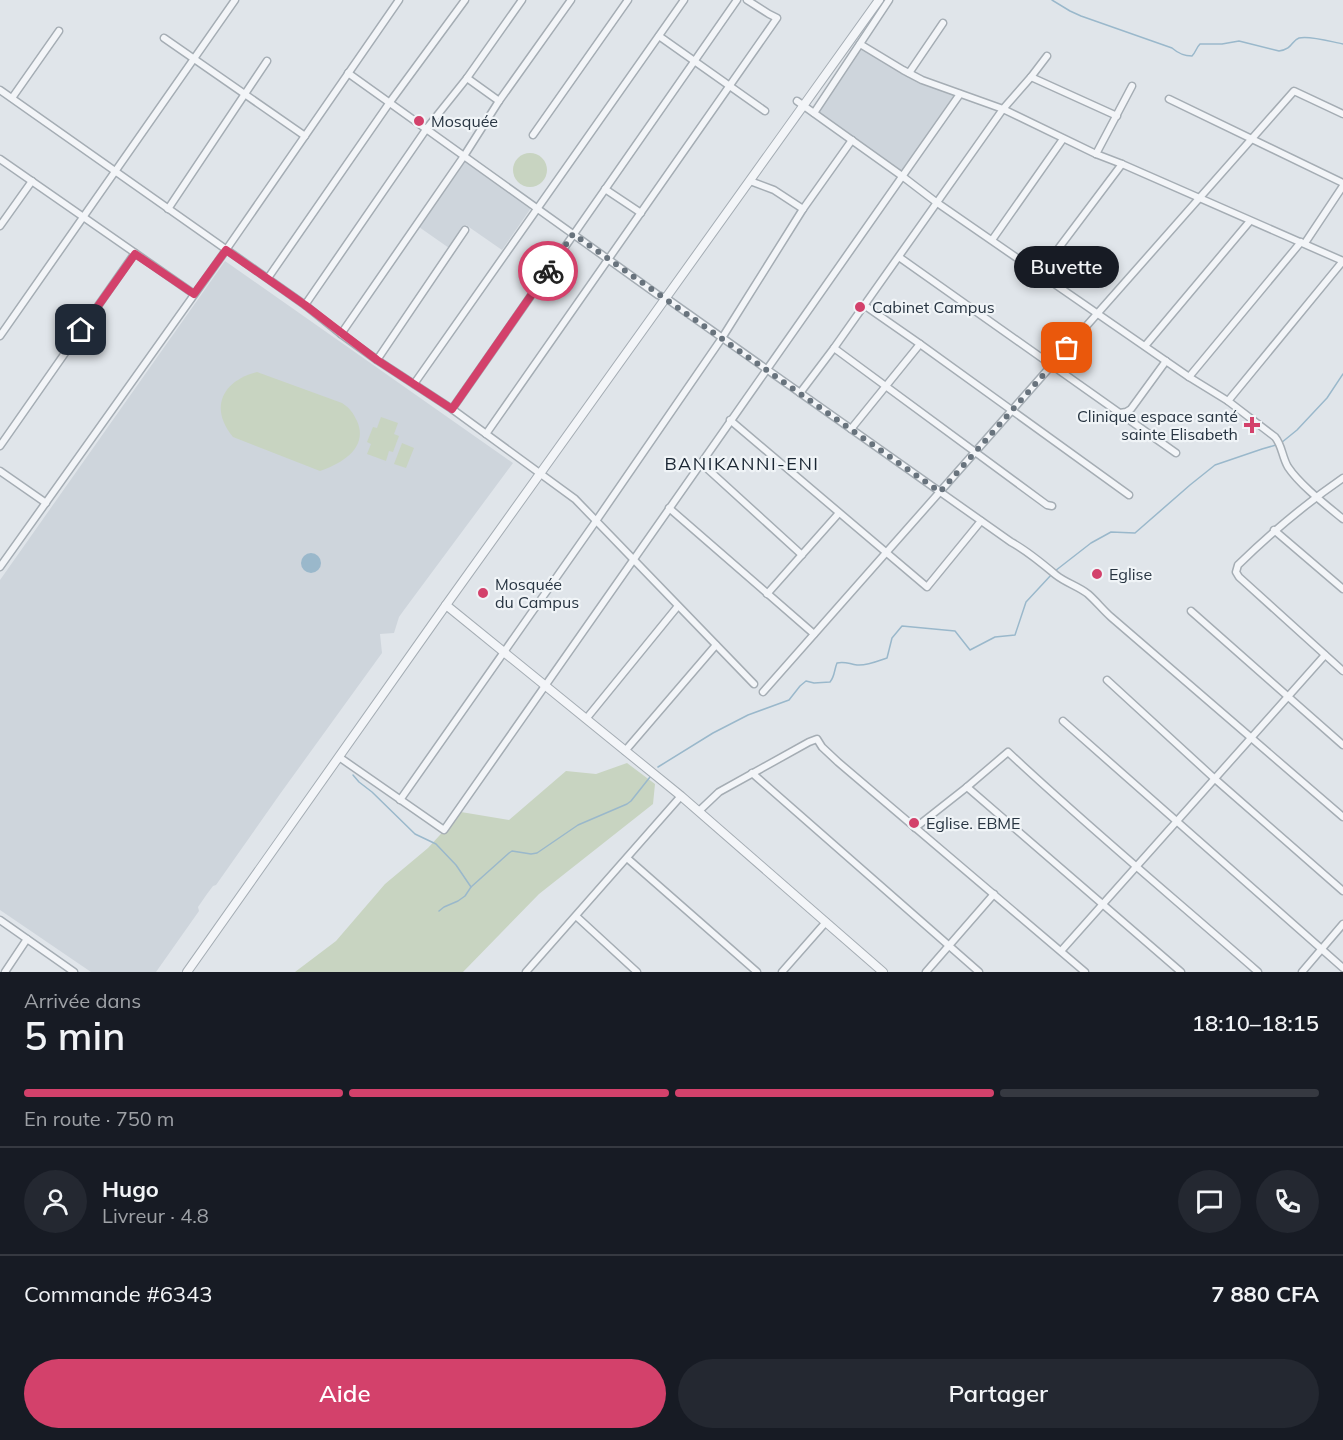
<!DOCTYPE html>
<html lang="fr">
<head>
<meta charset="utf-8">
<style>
  body { margin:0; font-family:Mulish,sans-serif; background:#242831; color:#f1f3f6; height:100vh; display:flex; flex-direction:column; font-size:22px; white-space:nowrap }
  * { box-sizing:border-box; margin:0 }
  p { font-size:20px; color:#9ea1a6 }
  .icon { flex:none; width:33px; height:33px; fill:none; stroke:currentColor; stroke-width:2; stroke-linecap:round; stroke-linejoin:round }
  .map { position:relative; height:972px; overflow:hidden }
  .sheet { display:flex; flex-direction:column; background:#171b24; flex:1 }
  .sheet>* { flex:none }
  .pin { position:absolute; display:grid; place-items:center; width:51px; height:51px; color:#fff; margin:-26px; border-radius:12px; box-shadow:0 3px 9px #0006 }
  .courier { position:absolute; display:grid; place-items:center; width:60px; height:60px; margin:-30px; border:4px solid #d3416b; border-radius:50%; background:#fff; color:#222; box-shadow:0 2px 8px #0007 }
  .bubble { position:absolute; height:42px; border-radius:21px; background:#171b24; box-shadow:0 3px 9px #0003; font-size:20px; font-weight:600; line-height:42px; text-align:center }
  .overview em { font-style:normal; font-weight:600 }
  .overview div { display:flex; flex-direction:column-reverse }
  .overview { display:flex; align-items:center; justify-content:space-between; height:102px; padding:0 24px }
  h1 { font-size:39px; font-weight:600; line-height:45px }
  .bar { display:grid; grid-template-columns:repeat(4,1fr); gap:9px 6px; align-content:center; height:72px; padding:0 24px }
  .bar i { height:8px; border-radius:4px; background:#363941 }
  .bar .active { background:#d3416b }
  .bar p { grid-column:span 4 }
  .line { display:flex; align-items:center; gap:15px; padding:0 24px; border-top:2px solid #363941 }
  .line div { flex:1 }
  .round { display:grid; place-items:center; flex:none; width:63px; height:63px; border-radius:32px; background:#242831 }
  .cta { display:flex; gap:12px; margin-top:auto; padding:12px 24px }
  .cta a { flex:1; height:69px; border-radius:36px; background:#d3416b; color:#fff; font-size:24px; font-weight:600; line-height:69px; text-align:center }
  .cta a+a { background:#242831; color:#f1f3f6 }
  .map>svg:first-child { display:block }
  .built { fill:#ced5dc }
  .green { fill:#c8d4c1 }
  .water { fill:#9ab8cb }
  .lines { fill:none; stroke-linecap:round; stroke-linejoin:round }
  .stream { stroke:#9ab8cb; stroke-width:1.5 }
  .minor-casing { stroke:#a5adb4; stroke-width:9 }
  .tertiary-casing { stroke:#a5adb4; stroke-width:10 }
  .minor { stroke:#f3f5f8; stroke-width:6 }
  .tertiary { stroke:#f3f5f8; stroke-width:8 }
  .done { stroke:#68737d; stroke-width:6; stroke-dasharray:0 10.8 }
  .route { stroke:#d3416b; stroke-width:8 }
  .poi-dot { fill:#d3416b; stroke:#f0f4f7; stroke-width:2 }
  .labels { text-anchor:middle; stroke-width:4.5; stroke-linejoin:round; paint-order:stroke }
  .poi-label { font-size:16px; fill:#283542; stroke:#f0f4f7; text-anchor:start }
  .neighbourhood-label { font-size:18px; letter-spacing:1.5px; fill:#1a2633; stroke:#f0f4f7 }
</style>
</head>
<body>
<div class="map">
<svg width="1343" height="972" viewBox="0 0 1343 972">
  <rect width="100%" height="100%" fill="#e0e5ea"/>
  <!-- built -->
  <g class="built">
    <polygon points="861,47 906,76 925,84 957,94 903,172 816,112"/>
    <polygon points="465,162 531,208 502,250 466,225 449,248 419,227"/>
    <polygon points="225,261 513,463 404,610 399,617 394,633 380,634 382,653 280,794 216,885 213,886 207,894 198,907 199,911 156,972 91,972 0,910 0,580"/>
  </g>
  <!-- green -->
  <g class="green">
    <circle cx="530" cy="170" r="17"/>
    <path d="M257,372L342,403C350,408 353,413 357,421C369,448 341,464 320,471L233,437C209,408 222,381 257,372Z"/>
    <polygon points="381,417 398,423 394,434 399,436 393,452 389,451 386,461 367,454 371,444 367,442 373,427 377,428"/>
    <polygon points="402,443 414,448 406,468 394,464"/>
    <polygon points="627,763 655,784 653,804 539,894 463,972 295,972 336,941 385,884 428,848 461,812 509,820 566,771 596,774"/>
  </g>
  <!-- water -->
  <circle class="water" cx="311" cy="563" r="10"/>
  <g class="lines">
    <!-- stream -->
    <g class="stream">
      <path d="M1052,0L1070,11L1081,16L1172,48C1179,54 1184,56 1192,56C1196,52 1196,48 1200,44H1222L1239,41L1279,51C1293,49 1291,41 1299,38C1309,35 1332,42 1343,44"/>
      <polyline points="1281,443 1297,430 1327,398 1343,374"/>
      <polyline points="1055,571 1091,543 1111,532 1135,533 1190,485 1215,465 1262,449 1276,445"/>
      <path d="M658,767L713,733L748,715L789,700L800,686L806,681L814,683L830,682C835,676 834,670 837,663C845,661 849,664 857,665C867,666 878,661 887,658L892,638L902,626L955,631L970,650L995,637L1015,635L1026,602L1052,574"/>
      <polyline points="353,775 359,782 372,792 415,834 436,844 456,865 471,887"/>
      <polyline points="439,911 444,907 458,901 465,896 471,887 509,853 512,851 531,854 537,853 578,825 627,804 631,801 650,777"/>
    </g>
    <defs>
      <g id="minor">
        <polyline points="659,36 765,111"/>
        <polyline points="164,38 305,136"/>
        <polyline points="860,44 903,70 922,80 1003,109 1096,154 1122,164 1343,261"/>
        <path d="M348,73L658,295L666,298L1011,542C1026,550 1043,564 1056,575C1066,583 1078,586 1088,594C1096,601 1103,610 1111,617L1343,817"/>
        <polyline points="909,73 943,23"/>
        <polyline points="1031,77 1117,116"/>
        <polyline points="467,78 499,101"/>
        <polyline points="0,90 305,305 341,334 377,360 452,409 575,499 754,684"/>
        <polyline points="12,98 59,31"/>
        <polyline points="1169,99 1343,183"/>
        <path d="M797,101L902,176L936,202L1189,377L1228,401L1275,437C1282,445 1282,457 1288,467C1300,485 1326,505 1343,519"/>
        <polyline points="814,113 889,0"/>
        <polyline points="533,135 628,0"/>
        <polyline points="1096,154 1132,86"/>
        <polyline points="0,159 194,294"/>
        <polyline points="750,181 774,190 803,209"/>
        <polyline points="605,189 641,213"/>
        <polyline points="168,209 267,61"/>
        <polyline points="0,226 32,181"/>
        <polyline points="992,240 1063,139"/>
        <polyline points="1305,243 1343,186"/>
        <polyline points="899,257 1176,453"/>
        <polyline points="1040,273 1122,164"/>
        <polyline points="268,278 390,102 465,0"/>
        <polyline points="305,305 427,128 467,78 522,0"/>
        <polyline points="864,305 920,344 1129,495"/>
        <polyline points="341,334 464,156 499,101 571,0"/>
        <polyline points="0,336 235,0"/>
        <polyline points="1145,346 1250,221"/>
        <polyline points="834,348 1047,505 1052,506"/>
        <polyline points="377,360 465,230"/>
        <polyline points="1189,377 1301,242"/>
        <polyline points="414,384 684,0"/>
        <polyline points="800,393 834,348 1003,109 1031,77 1047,56"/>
        <polyline points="1228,401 1343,261"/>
        <polyline points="452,409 737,0"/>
        <polyline points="1120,413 1126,412 1131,409 1166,361"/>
        <polyline points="730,420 927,587 981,521"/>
        <polyline points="851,429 920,344"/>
        <polyline points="486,434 777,18 769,14 747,0"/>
        <polyline points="0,446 135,253"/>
        <polyline points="701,463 802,555"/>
        <polyline points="0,471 46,503"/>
        <path d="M1343,478C1305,504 1271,533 1238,565L1236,572L1239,577L1343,671"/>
        <polyline points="669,508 814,634"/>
        <polyline points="1274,530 1343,589"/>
        <polyline points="0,567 226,250 399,0"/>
        <polyline points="767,594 839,513"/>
        <polyline points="1191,611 1343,745"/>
        <polyline points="1107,680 1215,779 1343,891"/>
        <polyline points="763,692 1294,91 1343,114"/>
        <polyline points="586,719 678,606"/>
        <polyline points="1063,721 1343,968"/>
        <polyline points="625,751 716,645"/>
        <polyline points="339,757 444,830 960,94"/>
        <polyline points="752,773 979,972"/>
        <polyline points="967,787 1181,972"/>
        <polyline points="400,800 596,521 722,338 803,209 852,140"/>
        <polyline points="699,811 719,792 809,742 817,739 822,747 838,762 1085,972"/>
        <path d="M915,828L967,787L1008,752C1089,828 1175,899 1258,972"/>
        <polyline points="627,858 757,972"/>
        <polyline points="576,916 637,972"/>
        <polyline points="0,920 74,972"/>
        <polyline points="1061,951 1325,655"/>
        <polyline points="5,972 27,939"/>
        <polyline points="526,972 681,796"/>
        <polyline points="782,972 826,922"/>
        <polyline points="926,972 994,894"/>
        <polyline points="1302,972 1343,924"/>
      </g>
      <g id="tertiary">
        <polyline points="446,605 681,796 883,972"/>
        <polyline points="187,972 446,605 879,0"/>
      </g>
    </defs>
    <!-- minor casing -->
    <use href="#minor" class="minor-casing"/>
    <!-- tertiary casing -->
    <use href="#tertiary" class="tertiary-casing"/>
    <!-- minor -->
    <use href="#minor" class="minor"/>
    <!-- tertiary -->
    <use href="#tertiary" class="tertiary"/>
  </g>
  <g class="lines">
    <!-- done -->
    <polyline class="done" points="548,271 573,234 940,492 1067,348"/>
    <!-- route -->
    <polyline class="route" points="81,330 135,254 194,294 226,250 305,305 377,360 452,409 548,271"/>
  </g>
  <!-- markers -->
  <g class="poi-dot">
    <circle cx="419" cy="121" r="6"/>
    <circle cx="860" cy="307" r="6"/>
    <path d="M1249 416h6v6h6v6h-6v6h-6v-6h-6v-6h6z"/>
    <circle cx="1097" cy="574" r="6"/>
    <circle cx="483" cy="593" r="6"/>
    <circle cx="914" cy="823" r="6"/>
  </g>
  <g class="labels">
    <!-- poi labels -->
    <g class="poi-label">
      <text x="431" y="127">Mosquée</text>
      <text x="872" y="313">Cabinet Campus</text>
      <text x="1238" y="422" text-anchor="end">Clinique espace santé<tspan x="1238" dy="18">sainte Elisabeth</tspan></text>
      <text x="1109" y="580">Eglise</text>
      <text x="495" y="590">Mosquée<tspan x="495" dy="18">du Campus</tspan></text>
      <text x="926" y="829">Eglise. EBME</text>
    </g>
    <!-- neighbourhood labels -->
    <g class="neighbourhood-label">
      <text x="742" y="470">BANIKANNI-ENI</text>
    </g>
  </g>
</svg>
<div class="pin" style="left:1067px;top:348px;background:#ea580c"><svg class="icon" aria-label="bag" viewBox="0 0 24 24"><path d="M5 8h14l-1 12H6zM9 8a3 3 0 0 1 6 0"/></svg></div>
<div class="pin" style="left:81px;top:330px;background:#1f2937"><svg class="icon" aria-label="home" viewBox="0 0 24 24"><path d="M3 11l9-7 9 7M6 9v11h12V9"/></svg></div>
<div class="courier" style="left:548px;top:271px"><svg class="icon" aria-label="bike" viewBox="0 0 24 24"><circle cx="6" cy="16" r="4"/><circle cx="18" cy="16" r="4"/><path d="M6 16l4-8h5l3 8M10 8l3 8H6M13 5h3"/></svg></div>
<div class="bubble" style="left:1014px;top:246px;width:105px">Buvette</div>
</div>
<section class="sheet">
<div class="overview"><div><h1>5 min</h1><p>Arrivée dans</p></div><em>18:10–18:15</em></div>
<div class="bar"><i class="active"></i><i class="active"></i><i class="active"></i><i></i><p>En route · 750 m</p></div>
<div class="line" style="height:108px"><a class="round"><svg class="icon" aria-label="person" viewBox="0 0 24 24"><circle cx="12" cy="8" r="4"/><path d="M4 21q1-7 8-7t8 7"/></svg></a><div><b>Hugo</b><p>Livreur · 4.8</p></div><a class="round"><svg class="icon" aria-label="chat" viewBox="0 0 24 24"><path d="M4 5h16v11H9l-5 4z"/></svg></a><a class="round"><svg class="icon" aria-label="phone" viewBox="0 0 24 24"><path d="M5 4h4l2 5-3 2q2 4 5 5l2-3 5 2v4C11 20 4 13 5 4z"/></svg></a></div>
<div class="line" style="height:78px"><div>Commande #6343</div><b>7 880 CFA</b></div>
<div class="cta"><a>Aide</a><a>Partager</a></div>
</section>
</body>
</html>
